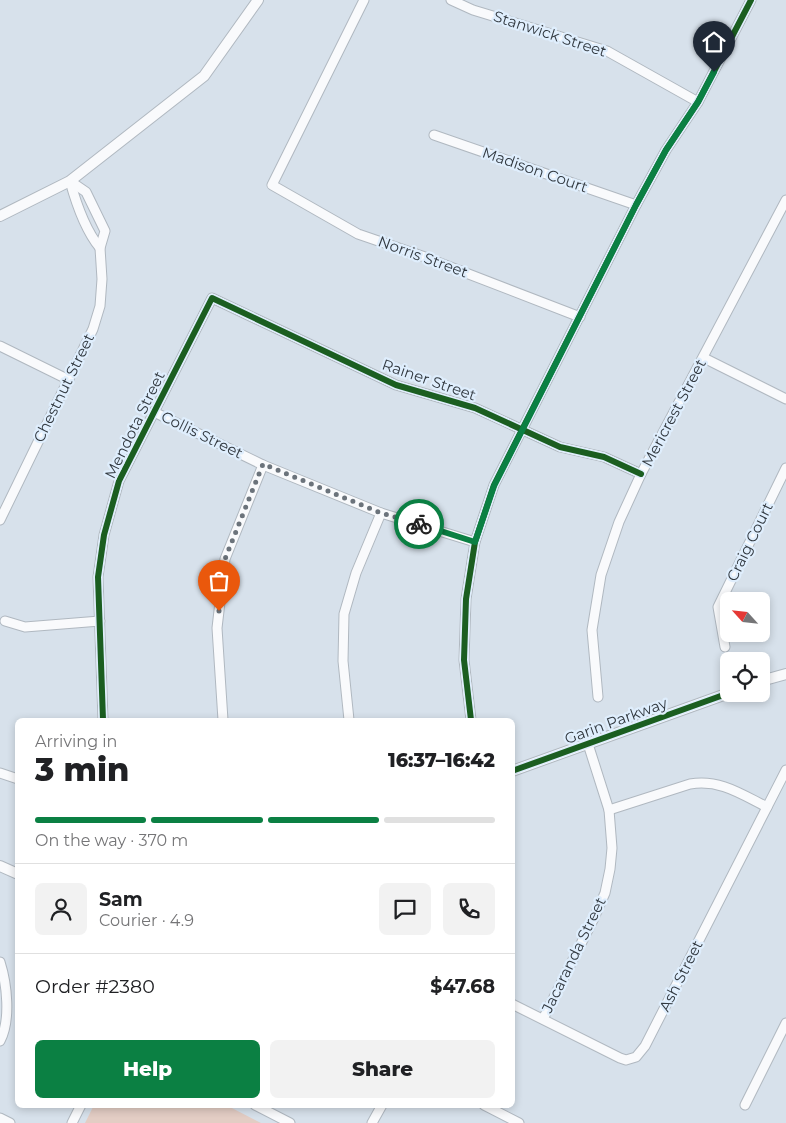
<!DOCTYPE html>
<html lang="en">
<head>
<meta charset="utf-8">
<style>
  body { margin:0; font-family:Montserrat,sans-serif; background:#f2f2f2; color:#202124; height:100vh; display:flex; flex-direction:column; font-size:19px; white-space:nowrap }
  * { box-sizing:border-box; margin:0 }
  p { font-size:16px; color:#757577 }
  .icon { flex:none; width:28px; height:28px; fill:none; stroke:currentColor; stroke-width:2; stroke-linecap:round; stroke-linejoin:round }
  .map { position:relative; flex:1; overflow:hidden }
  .sheet { position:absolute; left:15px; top:718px; width:500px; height:390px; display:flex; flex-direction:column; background:#fff; border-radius:8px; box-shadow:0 2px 8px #0003 }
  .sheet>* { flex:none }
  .needle { width:32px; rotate:297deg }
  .fabs { position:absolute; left:720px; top:592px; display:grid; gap:10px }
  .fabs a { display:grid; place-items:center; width:50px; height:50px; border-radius:8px; background:#fff; box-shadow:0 2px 8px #0003; font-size:25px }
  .pin { position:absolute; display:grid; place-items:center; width:42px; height:42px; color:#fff; margin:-51px -21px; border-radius:50% 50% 50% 0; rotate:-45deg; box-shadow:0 0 5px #0007 }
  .pin .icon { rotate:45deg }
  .courier { position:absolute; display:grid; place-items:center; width:50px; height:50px; margin:-25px; border:4px solid #0b8043; border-radius:50%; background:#fff; color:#222; box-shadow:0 1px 6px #0007 }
  .headline em { font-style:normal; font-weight:800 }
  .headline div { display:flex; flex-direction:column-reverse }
  .headline { display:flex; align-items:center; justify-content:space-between; height:85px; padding:0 20px }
  h1 { font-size:32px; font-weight:800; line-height:38px }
  .bar { display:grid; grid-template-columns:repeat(4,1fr); gap:8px 5px; align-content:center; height:60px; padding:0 20px }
  .bar i { height:6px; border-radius:4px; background:#e0e0e0 }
  .bar .active { background:#0b8043 }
  .bar p { grid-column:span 4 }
  .line { display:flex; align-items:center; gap:12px; padding:0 20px; border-top:1px solid #e0e0e0 }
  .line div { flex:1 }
  .round { display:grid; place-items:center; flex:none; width:52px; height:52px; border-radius:8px; background:#f2f2f2 }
  .primary-button { display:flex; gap:10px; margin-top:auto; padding:10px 20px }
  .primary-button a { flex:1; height:58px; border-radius:8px; background:#0b8043; color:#fff; font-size:20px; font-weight:800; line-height:58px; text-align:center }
  .primary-button a+a { background:#f2f2f2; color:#202124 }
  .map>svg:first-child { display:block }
  .green { fill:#e3cdc4 }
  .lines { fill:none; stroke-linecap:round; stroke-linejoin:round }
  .minor-casing { stroke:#b0b8c0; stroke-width:11 }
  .tertiary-casing { stroke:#b0b8c0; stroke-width:12 }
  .minor { stroke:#f9fafc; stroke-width:9 }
  .tertiary { stroke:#f9fafc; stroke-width:10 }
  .cycleway-casing { stroke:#dfeefd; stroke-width:9 }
  .cycleway { stroke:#1b5e20; stroke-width:6 }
  .done { stroke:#6b737b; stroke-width:5; stroke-dasharray:0 9 }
  .route { stroke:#0b8043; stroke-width:6 }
  .labels { text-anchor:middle; stroke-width:4.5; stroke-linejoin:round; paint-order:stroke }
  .street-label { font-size:15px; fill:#31383f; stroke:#dfeefd }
</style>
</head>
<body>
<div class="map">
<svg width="786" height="1123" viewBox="0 0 786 1123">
  <rect width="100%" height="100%" fill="#d7e1eb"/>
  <!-- green -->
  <polygon class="green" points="94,1105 226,1105 261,1123 85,1123"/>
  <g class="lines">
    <defs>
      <g id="minor">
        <polyline points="364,0 272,185 358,234 422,256 580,317"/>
        <polyline points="451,0 473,10 607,51 698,102"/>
        <polyline points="434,135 636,205"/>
        <path d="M70,181C76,203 86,231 100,248"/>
        <polyline points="0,346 69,380"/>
        <polyline points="704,358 786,399"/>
        <polyline points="154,412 263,465 381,513 475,542"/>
        <polyline points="0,520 93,329 100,306 102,279 100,248 105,231 86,192 70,181"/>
        <polyline points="5,621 25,627 100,621"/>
        <polyline points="725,647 718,607 786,468"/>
        <polyline points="598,697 592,630 601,575 619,522 641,474 786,200"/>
        <polyline points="103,720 98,577 104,535 119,481 212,298 396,385 475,408 560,447 604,457 641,474"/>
        <polyline points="223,720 217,628 225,559 263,465"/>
        <polyline points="349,720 343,661 344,614 356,573 381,513"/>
        <polyline points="471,720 464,660 466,599 475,542 494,485 636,205 666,150 698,102 751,0"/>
        <polyline points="0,773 18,779"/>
        <path d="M609,810L690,784C720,779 741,794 767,807"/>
        <path d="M0,962C7,984 11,1020 0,1041"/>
        <polyline points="512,1004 620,1058 626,1060 636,1057 645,1046 786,770"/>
        <polyline points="543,1019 594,918 605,893 610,869 612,848 609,810 588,744"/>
        <polyline points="255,1105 290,1123"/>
        <polyline points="484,1105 519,1123"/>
        <polyline points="745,1105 786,1023"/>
        <polyline points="0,1118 10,1123"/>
        <polyline points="72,1123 81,1105"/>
        <polyline points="372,1123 382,1105"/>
      </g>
      <g id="tertiary">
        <polyline points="0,216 70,181 204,76 258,0"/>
        <polyline points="761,681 786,674"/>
        <polyline points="512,771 729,693"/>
        <polyline points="0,866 18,874"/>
      </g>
    </defs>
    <!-- minor casing -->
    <use href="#minor" class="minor-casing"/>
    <!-- tertiary casing -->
    <use href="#tertiary" class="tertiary-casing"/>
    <!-- minor -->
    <use href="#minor" class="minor"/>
    <!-- tertiary -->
    <use href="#tertiary" class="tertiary"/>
    <defs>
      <g id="cycleway">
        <polyline points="103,720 98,577 104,535 119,481 212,298 396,385 475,408 560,447 604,457 641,474"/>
        <polyline points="471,720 464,660 466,599 475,542 494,485 636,205 666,150 698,102 751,0"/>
        <polyline points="512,771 729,693"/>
      </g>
    </defs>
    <!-- cycleway casing -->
    <use href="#cycleway" class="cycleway-casing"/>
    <!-- cycleway -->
    <use href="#cycleway" class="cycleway"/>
  </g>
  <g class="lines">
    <!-- done -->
    <polyline class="done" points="219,611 225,559 263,464 381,513 419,524"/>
    <!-- route -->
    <polyline class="route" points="419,524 475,542 494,486 636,205 666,150 698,102 714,72"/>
  </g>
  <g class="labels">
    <!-- street labels -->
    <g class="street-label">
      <text transform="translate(550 34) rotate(18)" y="5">Stanwick Street</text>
      <text transform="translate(535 170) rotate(19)" y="5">Madison Court</text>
      <text transform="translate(423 257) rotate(20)" y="5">Norris Street</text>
      <text transform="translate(429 380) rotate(19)" y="5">Rainer Street</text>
      <text transform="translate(64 388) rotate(-64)" y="5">Chestnut Street</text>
      <text transform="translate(674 413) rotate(-62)" y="5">Mericrest Street</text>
      <text transform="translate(135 425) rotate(-64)" y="5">Mendota Street</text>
      <text transform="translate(202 435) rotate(26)" y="5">Collis Street</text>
      <text transform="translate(750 542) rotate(-64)" y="5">Craig Court</text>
      <text transform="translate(616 721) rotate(-20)" y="5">Garin Parkway</text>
      <text transform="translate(574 955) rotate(-64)" y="5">Jacaranda Street</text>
      <text transform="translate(681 976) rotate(-63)" y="5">Ash Street</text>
    </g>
  </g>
</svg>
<div class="fabs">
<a><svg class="needle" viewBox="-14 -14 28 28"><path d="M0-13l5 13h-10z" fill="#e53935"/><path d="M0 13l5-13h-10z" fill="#757577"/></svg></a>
<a><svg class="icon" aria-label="locate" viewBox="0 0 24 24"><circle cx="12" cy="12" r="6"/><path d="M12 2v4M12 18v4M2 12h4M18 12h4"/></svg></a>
</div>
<div class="pin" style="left:219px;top:611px;background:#ea580c"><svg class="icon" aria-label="bag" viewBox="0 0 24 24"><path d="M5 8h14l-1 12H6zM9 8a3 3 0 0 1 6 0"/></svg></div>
<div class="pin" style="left:714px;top:72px;background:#1f2937"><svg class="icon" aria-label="home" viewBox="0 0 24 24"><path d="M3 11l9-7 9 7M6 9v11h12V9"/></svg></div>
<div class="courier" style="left:419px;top:524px"><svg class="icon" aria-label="bike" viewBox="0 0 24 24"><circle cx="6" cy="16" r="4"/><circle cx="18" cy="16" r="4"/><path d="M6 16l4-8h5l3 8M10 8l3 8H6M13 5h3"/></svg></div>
<section class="sheet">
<div class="headline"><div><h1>3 min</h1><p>Arriving in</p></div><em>16:37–16:42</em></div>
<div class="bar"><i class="active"></i><i class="active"></i><i class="active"></i><i></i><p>On the way · 370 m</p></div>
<div class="line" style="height:90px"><a class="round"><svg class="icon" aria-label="person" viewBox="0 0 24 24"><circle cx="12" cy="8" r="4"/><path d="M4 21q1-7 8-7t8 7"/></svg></a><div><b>Sam</b><p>Courier · 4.9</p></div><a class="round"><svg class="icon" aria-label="chat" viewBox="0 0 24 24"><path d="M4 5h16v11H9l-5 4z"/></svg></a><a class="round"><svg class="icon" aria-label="phone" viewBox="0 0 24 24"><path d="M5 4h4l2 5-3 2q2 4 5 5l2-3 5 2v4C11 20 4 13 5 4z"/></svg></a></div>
<div class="line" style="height:65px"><div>Order #2380</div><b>$47.68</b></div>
<div class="primary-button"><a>Help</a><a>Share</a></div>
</section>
</div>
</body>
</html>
